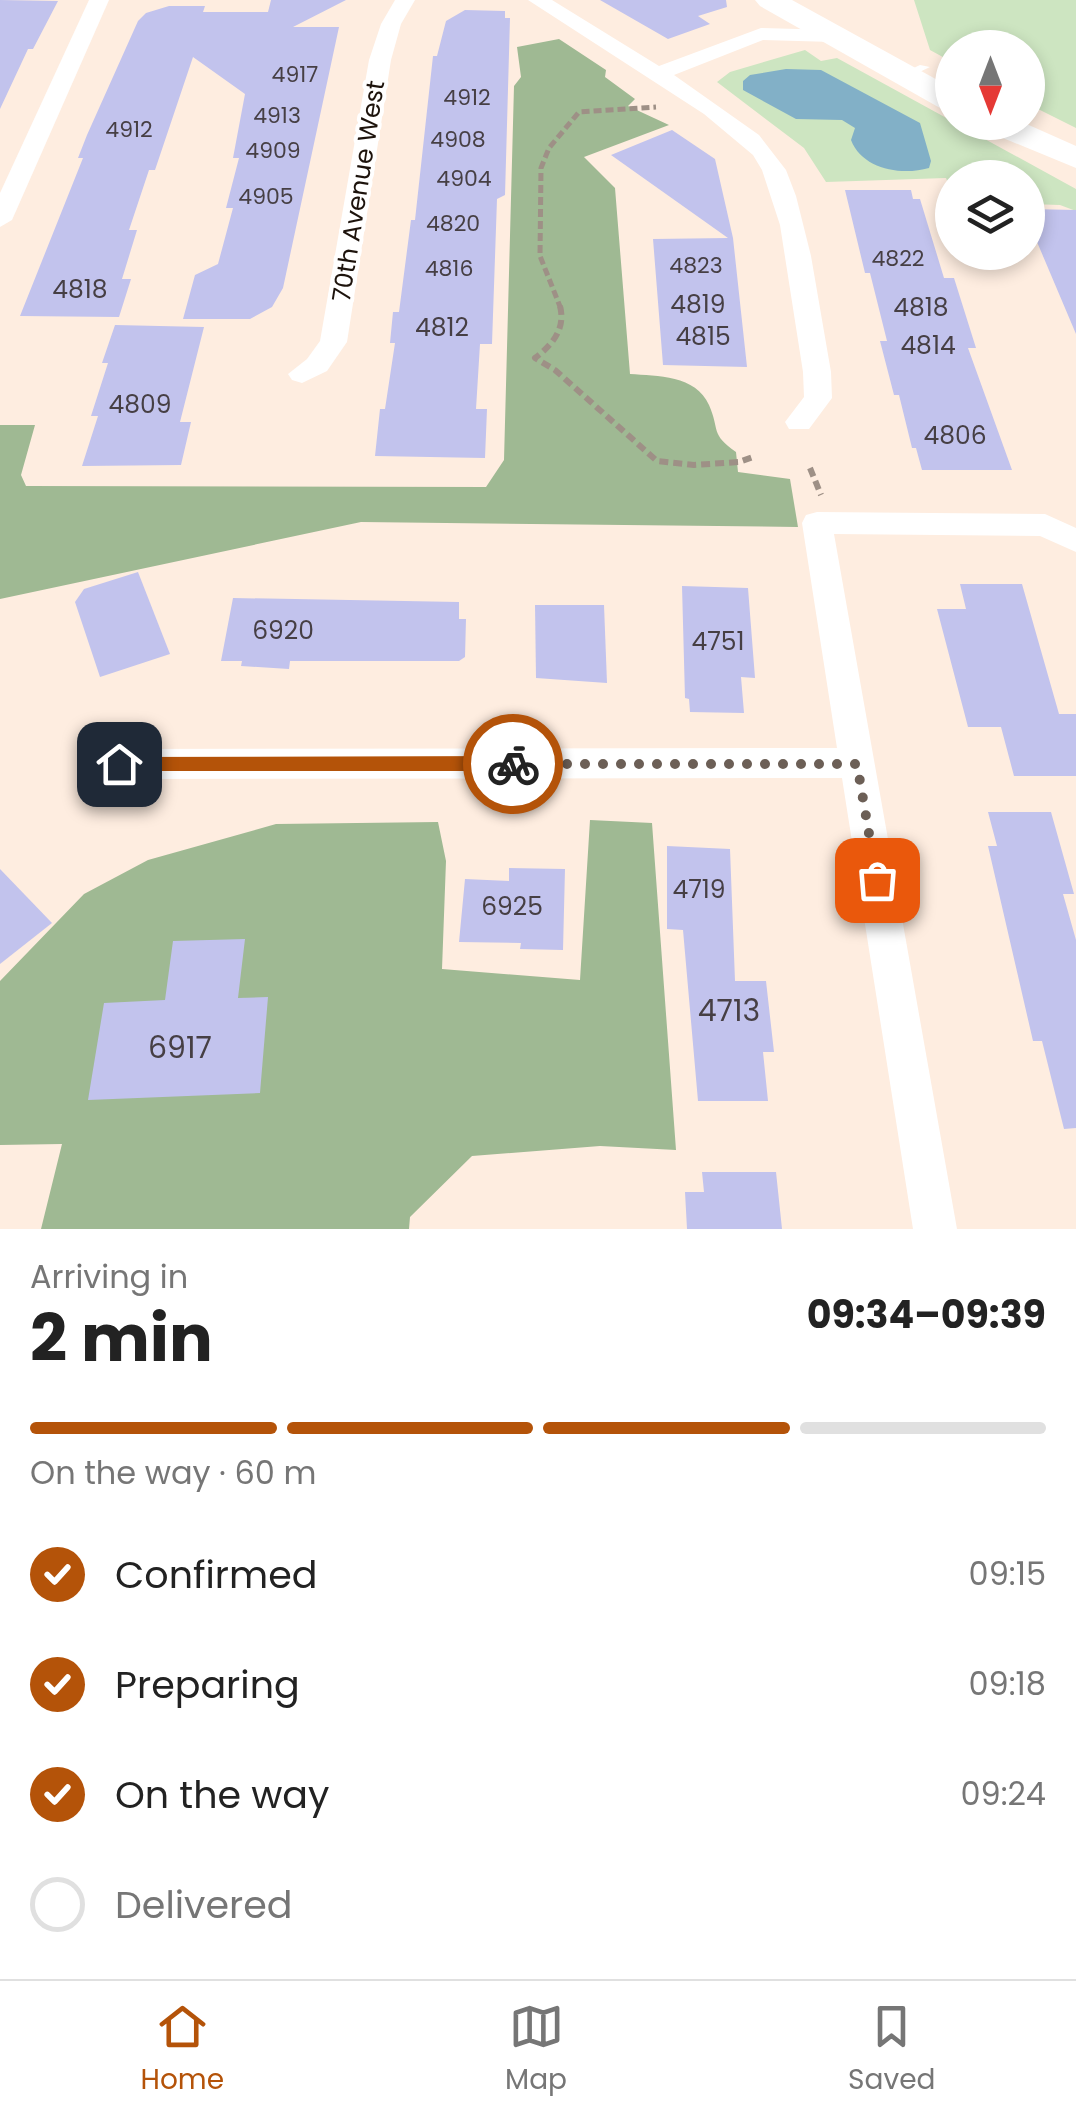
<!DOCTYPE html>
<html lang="en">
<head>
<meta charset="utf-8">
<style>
  body { margin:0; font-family:Poppins,sans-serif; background:#f2f2f2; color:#222; height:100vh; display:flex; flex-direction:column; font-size:38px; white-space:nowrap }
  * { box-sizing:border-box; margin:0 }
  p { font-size:32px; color:#767676 }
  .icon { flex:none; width:55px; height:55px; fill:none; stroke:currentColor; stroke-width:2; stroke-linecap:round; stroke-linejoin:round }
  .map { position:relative; height:1229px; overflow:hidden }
  .sheet { display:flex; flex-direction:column; background:#fff; flex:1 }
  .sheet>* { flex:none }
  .needle { width:65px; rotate:180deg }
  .tools { position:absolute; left:935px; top:30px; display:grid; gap:20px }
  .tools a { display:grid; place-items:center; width:110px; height:110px; border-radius:50%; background:#fff; box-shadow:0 5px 15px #0003; font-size:50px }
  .pin { position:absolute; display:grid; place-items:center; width:85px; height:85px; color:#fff; margin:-42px; border-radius:20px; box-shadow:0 5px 15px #0006 }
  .courier { position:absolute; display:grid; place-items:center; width:100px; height:100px; margin:-50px; border:8px solid #b45309; border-radius:50%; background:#fff; color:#222; box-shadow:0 2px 12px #0007 }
  .overview em { font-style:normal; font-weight:700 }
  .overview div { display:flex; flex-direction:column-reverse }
  .overview { display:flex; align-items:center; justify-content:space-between; height:170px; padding:0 30px }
  h1 { font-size:65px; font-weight:700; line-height:75px }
  .bar { display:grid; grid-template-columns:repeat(4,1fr); gap:15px 10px; align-content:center; height:120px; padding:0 30px }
  .bar i { height:12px; border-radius:8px; background:#e0e0e0 }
  .bar .current { background:#b45309 }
  .bar p { grid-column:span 4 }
  ol { padding:0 30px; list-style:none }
  li { display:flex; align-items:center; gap:30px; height:110px }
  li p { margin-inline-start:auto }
  li .icon { padding:10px; border-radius:50%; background:#b45309; color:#fff; stroke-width:4 }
  li:last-child { color:#767676 }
  li i { width:55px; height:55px; border:5px solid #e0e0e0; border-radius:50% }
  .tabs { display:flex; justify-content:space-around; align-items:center; height:140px; border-top:2px solid #e0e0e0; background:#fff; font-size:28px; color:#767676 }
  .tabs a { display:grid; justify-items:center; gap:5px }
  .tabs .current { color:#b45309 }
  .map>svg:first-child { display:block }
  .green { fill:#cde5c1 }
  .forest { fill:#9fb993 }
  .water { fill:#82b0c7 }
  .building { fill:#c2c3ed }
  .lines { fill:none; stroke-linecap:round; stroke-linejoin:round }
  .path-far1 { stroke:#9e9086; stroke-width:5; stroke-dasharray:8 4; stroke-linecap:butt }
  .path { stroke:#9e9086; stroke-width:6; stroke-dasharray:9 5; stroke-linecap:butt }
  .service { fill:#fff; fill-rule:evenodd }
  .minor { fill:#fff; fill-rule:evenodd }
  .secondary { fill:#fff; fill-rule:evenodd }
  .route { fill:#b45309 }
  .done { stroke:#6c5f56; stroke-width:10; stroke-dasharray:0 18 }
  .labels { text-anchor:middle; stroke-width:8; stroke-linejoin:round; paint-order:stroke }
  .far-number-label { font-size:22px; fill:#463f44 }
  .far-street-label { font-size:25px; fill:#1d130c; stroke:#fff }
  .number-label { font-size:25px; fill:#463f44 }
  .near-number-label { font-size:30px; fill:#463f44 }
</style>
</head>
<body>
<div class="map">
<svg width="1076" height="1229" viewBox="0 0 1076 1229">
  <rect width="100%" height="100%" fill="#feede0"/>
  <!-- green -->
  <g class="green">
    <polygon points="914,0 1076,0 1076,128 1028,104 1028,48 952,48 952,62 930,50"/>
    <polygon points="805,50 821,61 837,58 1076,189 1076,211 1060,205 1028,204 1028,178 952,178 952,193 946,178 826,182 804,148 717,82 730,72"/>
  </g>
  <!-- forest -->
  <g class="forest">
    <path d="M559,39L606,70L605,77L635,99L628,106L669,125L584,157L615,188L630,374C657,376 696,375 709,405C720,430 710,434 736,452L738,472L790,479L798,527L361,522L0,599V425H35L21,475L26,486L486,487L504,460L514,86L521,77L517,47Z"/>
    <polygon points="590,820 652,823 676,1150 600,1146 472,1156 410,1217 409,1229 41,1229 62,1144 0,1145 0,981 84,894 148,860 276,824 438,822 446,861 442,969 580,980"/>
  </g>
  <!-- water -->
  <path class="water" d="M786,69L821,70L920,123L931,161L929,168C901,176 862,169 851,140L855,128L842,120L796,119L743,90V81L750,75Z"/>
  <!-- building -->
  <g class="building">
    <polygon points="0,0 58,1 33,49 28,49 0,109"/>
    <polygon points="271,0 346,0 293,27 339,27 283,288 272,307 250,319 183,319 195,275 218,264 233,208 226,208 239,158 233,158 245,94 193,57 155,170 149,170 129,230 137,230 122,279 131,279 119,317 20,316 83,158 78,158 87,135 138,21 146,13 169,6 205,6 203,12 268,12"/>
    <polygon points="600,0 726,0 727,7 698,16 710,24 668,39"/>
    <polygon points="465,10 505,11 505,18 510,18 505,195 497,199 492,344 480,344 476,409 487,409 485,458 375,456 380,409 385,409 395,343 390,343 393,312 399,312 411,220 415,220 433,56 437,56 446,21"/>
    <polygon points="672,130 715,159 733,238 747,367 663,365 653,239 728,238 611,155"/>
    <polygon points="845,190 911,190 913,199 920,199 944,278 954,278 976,348 968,348 1012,470 922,470 916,448 912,448 899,395 894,395 880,341 887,341 870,273 865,273"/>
    <polygon points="1028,209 1076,210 1076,334 1029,223 1032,220"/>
    <polygon points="115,325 204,327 180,422 191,422 181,465 82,466 98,416 91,416 108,363 102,363"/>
    <polygon points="138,572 170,654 100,677 75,602 84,589"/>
    <polygon points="960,584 1022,584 1059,714 1076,714 1076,776 1014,776 1001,727 968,727 937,609 966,609"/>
    <polygon points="682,586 748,588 755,678 741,677 744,713 690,712 689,699 685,698"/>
    <polygon points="233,598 459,602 459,619 466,619 465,657 459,661 290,661 289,669 241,666 242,661 221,661"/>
    <polygon points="535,605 604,605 607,683 536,678"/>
    <polygon points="988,812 1051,812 1074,894 1063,894 1076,940 1076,1128 1064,1129 1042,1041 1033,1041 988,846 997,846"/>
    <polygon points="667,846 730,849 735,981 766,981 774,1052 763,1052 768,1101 698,1101 683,930 667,929"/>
    <polygon points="509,868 565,869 563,950 520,949 521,943 459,942 465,879 509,881"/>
    <polygon points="0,869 52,923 0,964"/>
    <polygon points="245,939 238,998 268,997 260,1093 88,1100 104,1003 165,1000 173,941"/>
    <polygon points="702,1172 776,1172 782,1229 687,1229 685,1192 704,1192"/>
  </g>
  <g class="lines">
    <!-- path-far1 -->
    <polyline class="path-far1" points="561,309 540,256 541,168 549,148 579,112 656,107"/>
    <!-- path -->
    <g class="path">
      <path d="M560,306C566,329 552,345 535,358L555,370L657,461L694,465L739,462L756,456"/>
      <polyline points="810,468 821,495"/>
    </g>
    <!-- service -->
    <polygon class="service" points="920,65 930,67 909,77 899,75"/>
    <!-- minor -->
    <g class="minor">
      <polygon points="89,0 109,0 12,220 0,227 0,193"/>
      <polygon points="395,0 415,0 401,24 391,60 347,342 327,371 302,383 292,380 288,374 307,359 320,341 369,60 381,24"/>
      <polygon points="528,0 552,0 659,66 761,28 833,30 843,36 833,42 763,40 674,75 759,135 786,170 796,196 811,256 831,372 832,398 809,429 789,429 785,422 804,397 803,372 780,225 762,170 753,155 704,114"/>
      <polygon points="817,512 1045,514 1076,528 1076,552 1040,536 834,534 957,1229 913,1229 842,778 119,779 106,774 101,764 106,754 119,749 837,748 802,523 806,515"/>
    </g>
    <!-- secondary -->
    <g class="secondary">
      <polygon points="755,0 792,0 952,88 952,111 940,108 760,6"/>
      <polygon points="977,122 1022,122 1076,146 1076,168 981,129"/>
    </g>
  </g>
  <!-- route -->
  <polygon class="route" points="513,756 522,764 513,771 119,771 110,764 119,757"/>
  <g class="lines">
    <!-- done -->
    <polyline class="done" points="513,764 857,764 877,880"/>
  </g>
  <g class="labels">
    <!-- far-number labels -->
    <g class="far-number-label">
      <text x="295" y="82">4917</text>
      <text x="467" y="105">4912</text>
      <text x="277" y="123">4913</text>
      <text x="129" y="137">4912</text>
      <text x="458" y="147">4908</text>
      <text x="273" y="158">4909</text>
      <text x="464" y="186">4904</text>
      <text x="266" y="204">4905</text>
      <text x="453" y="231">4820</text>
      <text x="898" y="266">4822</text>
      <text x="696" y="273">4823</text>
      <text x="449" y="276">4816</text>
    </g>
    <!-- far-street labels -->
    <g class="far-street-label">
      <text transform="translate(358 191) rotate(-81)" y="9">70th Avenue West</text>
    </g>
    <!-- number labels -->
    <g class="number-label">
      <text x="80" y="298">4818</text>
      <text x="698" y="313">4819</text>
      <text x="921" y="316">4818</text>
      <text x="442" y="336">4812</text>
      <text x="703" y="345">4815</text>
      <text x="928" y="354">4814</text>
      <text x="140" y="413">4809</text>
      <text x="955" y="444">4806</text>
      <text x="283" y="639">6920</text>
      <text x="718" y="650">4751</text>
      <text x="699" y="898">4719</text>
      <text x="512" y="915">6925</text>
    </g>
    <!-- near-number labels -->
    <g class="near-number-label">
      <text x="729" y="1021">4713</text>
      <text x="180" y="1058">6917</text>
    </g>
  </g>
</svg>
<div class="tools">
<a><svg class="needle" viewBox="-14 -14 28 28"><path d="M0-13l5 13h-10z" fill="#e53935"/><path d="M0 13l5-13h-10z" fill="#767676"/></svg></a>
<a><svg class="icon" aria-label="layers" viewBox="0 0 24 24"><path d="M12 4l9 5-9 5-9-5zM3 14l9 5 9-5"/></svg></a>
</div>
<div class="pin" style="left:877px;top:880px;background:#ea580c"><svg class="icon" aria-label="bag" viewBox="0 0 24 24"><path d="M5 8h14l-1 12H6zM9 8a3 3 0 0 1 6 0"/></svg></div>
<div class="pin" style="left:119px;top:764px;background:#1f2937"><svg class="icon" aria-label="home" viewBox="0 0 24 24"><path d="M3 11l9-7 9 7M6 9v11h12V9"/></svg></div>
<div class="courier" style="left:513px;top:764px"><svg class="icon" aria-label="bike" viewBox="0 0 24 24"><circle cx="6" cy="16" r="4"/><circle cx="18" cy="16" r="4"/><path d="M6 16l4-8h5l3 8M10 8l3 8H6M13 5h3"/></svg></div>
</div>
<section class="sheet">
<div class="overview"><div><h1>2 min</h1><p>Arriving in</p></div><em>09:34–09:39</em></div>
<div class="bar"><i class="current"></i><i class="current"></i><i class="current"></i><i></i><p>On the way · 60 m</p></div>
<ol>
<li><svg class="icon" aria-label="check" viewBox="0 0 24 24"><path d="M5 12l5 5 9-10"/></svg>Confirmed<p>09:15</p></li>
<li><svg class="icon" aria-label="check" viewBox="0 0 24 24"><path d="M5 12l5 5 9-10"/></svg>Preparing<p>09:18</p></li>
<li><svg class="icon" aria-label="check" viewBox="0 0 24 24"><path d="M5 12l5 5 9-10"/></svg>On the way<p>09:24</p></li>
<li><i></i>Delivered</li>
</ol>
</section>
<nav class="tabs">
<a class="current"><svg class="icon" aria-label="home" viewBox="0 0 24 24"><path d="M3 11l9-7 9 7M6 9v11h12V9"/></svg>Home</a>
<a><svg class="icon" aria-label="map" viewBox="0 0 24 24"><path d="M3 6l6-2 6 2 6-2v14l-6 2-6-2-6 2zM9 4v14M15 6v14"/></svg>Map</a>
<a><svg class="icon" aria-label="saved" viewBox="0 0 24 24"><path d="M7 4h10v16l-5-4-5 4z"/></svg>Saved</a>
</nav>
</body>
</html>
